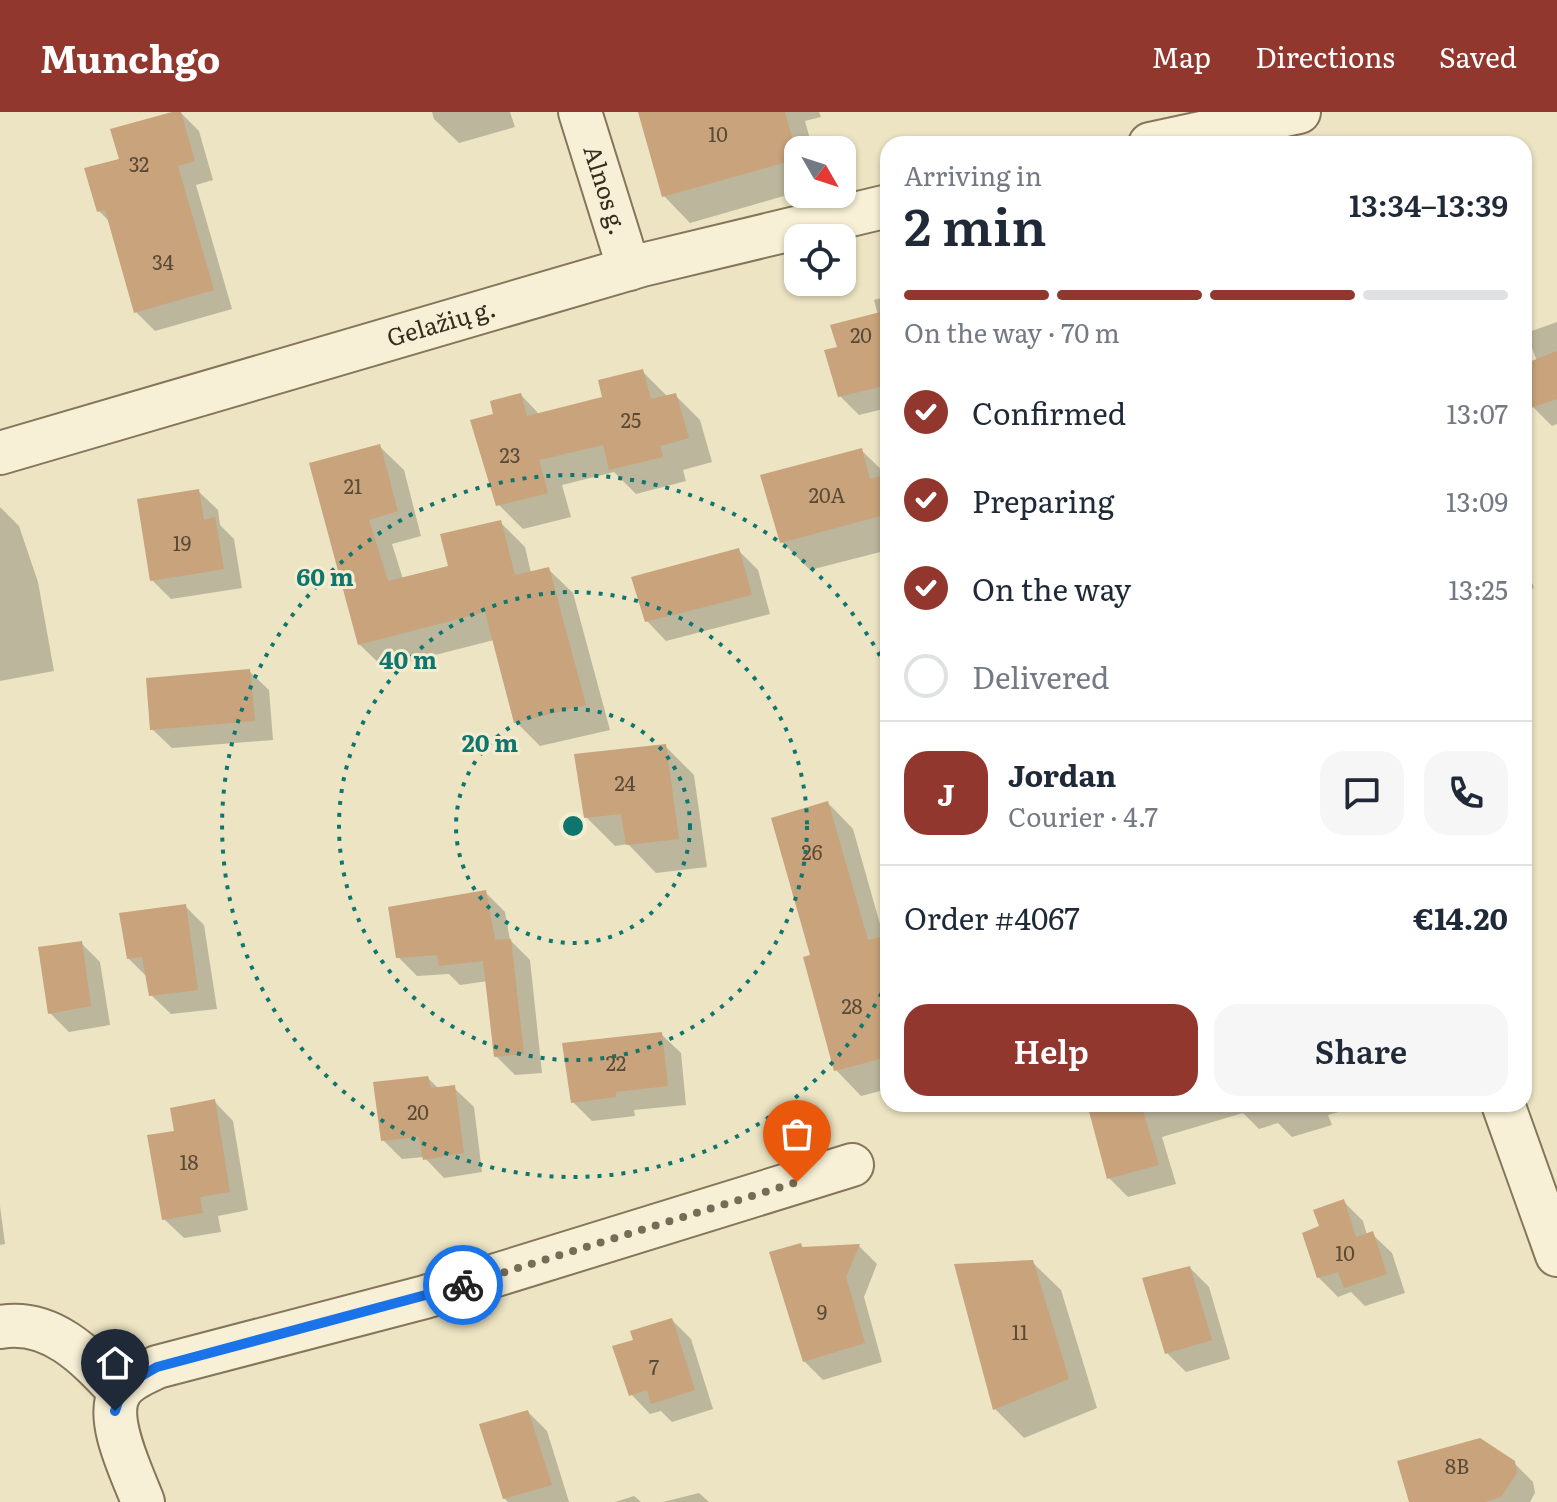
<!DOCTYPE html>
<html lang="en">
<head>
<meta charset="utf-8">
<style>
  body { margin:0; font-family:Literata,serif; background:#f6f6f7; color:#1f2937; height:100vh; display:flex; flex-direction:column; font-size:30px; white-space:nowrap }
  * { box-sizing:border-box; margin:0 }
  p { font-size:26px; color:#747a83 }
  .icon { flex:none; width:44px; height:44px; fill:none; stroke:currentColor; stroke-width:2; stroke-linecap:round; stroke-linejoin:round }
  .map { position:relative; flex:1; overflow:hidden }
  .panel { position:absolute; left:880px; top:24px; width:652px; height:976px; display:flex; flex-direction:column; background:#fff; border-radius:24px; box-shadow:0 2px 6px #0004 }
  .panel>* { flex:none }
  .needle { width:52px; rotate:129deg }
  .controls { position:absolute; left:784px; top:24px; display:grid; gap:16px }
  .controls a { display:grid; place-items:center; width:72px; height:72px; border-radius:16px; background:#fff; box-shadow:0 2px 6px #0004; font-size:40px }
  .pin { position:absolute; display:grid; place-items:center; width:68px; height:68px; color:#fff; margin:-82px -34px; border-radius:50% 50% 50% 0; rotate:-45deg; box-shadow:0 0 8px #0007 }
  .pin .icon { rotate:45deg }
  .courier { position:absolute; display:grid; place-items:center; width:80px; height:80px; margin:-40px; border:6px solid #1a73e8; border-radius:50%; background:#fff; color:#222; box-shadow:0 2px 10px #0007 }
  .summary em { font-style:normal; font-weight:600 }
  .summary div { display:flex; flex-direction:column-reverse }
  .summary { display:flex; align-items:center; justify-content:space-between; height:136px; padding:0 24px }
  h1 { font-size:52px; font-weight:600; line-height:60px }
  .bar { display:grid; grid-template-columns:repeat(4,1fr); gap:12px 8px; align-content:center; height:96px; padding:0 24px }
  .bar i { height:10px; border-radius:6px; background:#e0e1e3 }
  .bar .active { background:#91372e }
  .bar p { grid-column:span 4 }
  .line { display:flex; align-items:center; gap:20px; padding:0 24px; border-top:2px solid #e0e1e3 }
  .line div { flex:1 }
  .round { display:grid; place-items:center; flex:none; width:84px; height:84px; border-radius:24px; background:#f6f6f7 }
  ol { padding:0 24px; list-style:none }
  li { display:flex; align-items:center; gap:24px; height:88px }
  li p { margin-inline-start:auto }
  li .icon { padding:8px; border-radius:50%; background:#91372e; color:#fff; stroke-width:4 }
  li:last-child { color:#747a83 }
  li i { width:44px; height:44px; border:4px solid #e0e1e3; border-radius:50% }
  .cta { display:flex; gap:16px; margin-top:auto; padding:16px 24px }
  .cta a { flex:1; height:92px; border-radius:24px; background:#91372e; color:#fff; font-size:32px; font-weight:600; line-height:92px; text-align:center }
  .cta a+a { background:#f6f6f7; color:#1f2937 }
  header { display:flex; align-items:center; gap:48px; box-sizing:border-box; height:112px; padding:0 40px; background:#91372e; color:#fff }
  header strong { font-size:38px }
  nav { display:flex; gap:44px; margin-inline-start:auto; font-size:28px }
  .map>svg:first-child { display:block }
  .shadow { fill:#0003 }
  .building { fill:#c8a37b }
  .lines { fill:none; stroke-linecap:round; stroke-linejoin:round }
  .minor-casing { stroke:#85765b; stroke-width:46 }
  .minor { stroke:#f7f0d6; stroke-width:42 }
  .done { stroke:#766c58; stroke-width:8; stroke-dasharray:0 14.4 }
  .route { stroke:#1a73e8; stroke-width:10 }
  .ring { fill:none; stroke:#0f766e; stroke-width:4; stroke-dasharray:4 8 }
  .labels { text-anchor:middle; stroke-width:6; stroke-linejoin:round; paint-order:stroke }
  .number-label { font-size:20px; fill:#5a4a35 }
  .street-label { font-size:24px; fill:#362c1e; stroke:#f4edd2 }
  .centre { fill:#0f766e; stroke:#f4edd2; stroke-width:4 }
  .ring-label { font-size:24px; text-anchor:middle; font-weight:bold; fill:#0f766e; stroke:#f4edd2; stroke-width:6; stroke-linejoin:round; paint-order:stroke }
</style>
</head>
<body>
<header>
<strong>Munchgo</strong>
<nav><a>Map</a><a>Directions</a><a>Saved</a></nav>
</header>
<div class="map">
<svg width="1557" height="1390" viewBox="0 0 1557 1390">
  <rect width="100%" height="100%" fill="#ece4c3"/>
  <!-- shadow -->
  <g class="shadow">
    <polygon points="180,0 199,19 213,68 196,73 232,197 155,219 136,200 110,110 99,99 121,49"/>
    <polygon points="432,0 510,0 515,15 459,31 434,7"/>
    <polygon points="640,0 819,0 821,5 805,9 813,38 798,38 798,80 690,111 664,84"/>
    <polygon points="888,184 888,296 859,303 840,284 840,236 878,203 874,188"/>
    <polygon points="1557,210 1557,312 1552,314 1533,295 1524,271 1524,254 1537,249 1526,221"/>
    <polygon points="642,259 668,285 675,283 700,308 712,350 683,358 686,369 636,382 614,360 562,373 571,405 523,417 498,392 496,303 521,283 540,303 604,287"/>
    <polygon points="379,334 404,358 421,424 392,432 403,467 450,456 500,410 525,435 531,461 548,457 573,481 610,618 540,634 516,610 494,528 384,556 359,532 311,352"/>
    <polygon points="861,338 888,364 888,438 810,458 782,430"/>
    <polygon points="198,379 218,398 220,413 234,427 242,476 171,487 152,468"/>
    <polygon points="0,395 19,414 38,470 54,559 0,569"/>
    <polygon points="739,439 758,458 770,502 666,529 647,509"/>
    <polygon points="1524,448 1534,476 1524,480"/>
    <polygon points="249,559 269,578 273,628 172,636 152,617"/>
    <polygon points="665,634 694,663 707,755 656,761 628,732 615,734 586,705"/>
    <polygon points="828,691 853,717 884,826 888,825 888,977 861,984 836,958 813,845"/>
    <polygon points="485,780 505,800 510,828 530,848 542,961 515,963 496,944 488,869 460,873 449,862 417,864 398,845"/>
    <polygon points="185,794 204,813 217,897 171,902 151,883 148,866 128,846"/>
    <polygon points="81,831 100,850 110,913 69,920 50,901"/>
    <polygon points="661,922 681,941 686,993 634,998 635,1004 592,1009 573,990"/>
    <polygon points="428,966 439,977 454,976 474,995 482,1060 444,1066 424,1045 402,1047 383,1028"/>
    <polygon points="214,989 233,1009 248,1098 218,1104 221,1120 184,1126 164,1107"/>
    <polygon points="1089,992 1340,992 1342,999 1328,1003 1332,1013 1292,1025 1278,1011 1259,1017 1243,1001 1162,1025 1176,1072 1128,1085 1109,1066"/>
    <polygon points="1343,1089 1363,1109 1367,1123 1372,1122 1392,1141 1405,1181 1365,1194 1351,1180 1338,1185 1318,1165 1322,1116"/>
    <polygon points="0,1094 5,1132 0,1133"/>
    <polygon points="801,1133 804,1137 859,1134 877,1152 864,1185 882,1250 823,1268 804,1249"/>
    <polygon points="1032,1150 1061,1178 1097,1296 1024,1326 995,1297"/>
    <polygon points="1190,1156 1209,1175 1230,1247 1186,1260 1167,1241"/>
    <polygon points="672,1208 691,1227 713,1297 672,1310 661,1299 650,1302 631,1282 635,1229"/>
    <polygon points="528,1300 547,1319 569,1390 508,1390 504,1386"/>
    <polygon points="1513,1350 1533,1370 1535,1381 1530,1390 1411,1390"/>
    <polygon points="699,1381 709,1390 663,1390"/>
    <polygon points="634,1384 641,1390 615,1390"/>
  </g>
  <!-- building -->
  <g class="building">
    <polygon points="172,0 181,0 195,49 178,54 214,178 134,201 105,98 97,100 84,56 119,47 110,17"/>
    <polygon points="638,0 785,0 798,47 662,85"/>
    <polygon points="888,198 888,273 838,285 824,238 837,235 830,213"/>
    <polygon points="1557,239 1557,287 1531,296 1524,277 1524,252"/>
    <polygon points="643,257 651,287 676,281 689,326 660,334 663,345 609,358 603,333 539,348 548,381 496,394 470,308 493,302 490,289 521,281 527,304 602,285 598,268"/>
    <polygon points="380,332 398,399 369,408 388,469 448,454 440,422 501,408 515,463 549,455 586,593 514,611 485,500 358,533 309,351"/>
    <polygon points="862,336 870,367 888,362 888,402 780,431 760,363"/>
    <polygon points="199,377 204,408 215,405 224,457 150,469 137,387"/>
    <polygon points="739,436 752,483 645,510 631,465"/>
    <polygon points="250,557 255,609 150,618 146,566"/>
    <polygon points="666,632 679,727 626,733 621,702 584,706 574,642"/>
    <polygon points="828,689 868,828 888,823 888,945 834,959 803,845 810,843 771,706"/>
    <polygon points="486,778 495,828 511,827 524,942 494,945 483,849 439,854 437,843 396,846 388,795"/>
    <polygon points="186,792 198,878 149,884 142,845 127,847 119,801"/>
    <polygon points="82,829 91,894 48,902 38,835"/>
    <polygon points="662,920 668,974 616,980 616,985 571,991 562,931"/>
    <polygon points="428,964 431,976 455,973 464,1041 423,1048 419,1025 381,1029 373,970"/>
    <polygon points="215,987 230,1080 200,1085 203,1101 162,1108 147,1023 174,1019 170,996"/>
    <polygon points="1087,992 1141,992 1159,1053 1107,1067"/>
    <polygon points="1344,1087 1356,1125 1373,1119 1387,1162 1344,1176 1338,1160 1317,1166 1302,1121 1319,1114 1313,1098"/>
    <polygon points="801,1131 802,1135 860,1132 846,1165 865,1231 803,1250 769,1140"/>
    <polygon points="1033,1148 1069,1267 993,1298 954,1152"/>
    <polygon points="1190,1154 1212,1228 1165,1242 1142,1166"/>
    <polygon points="672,1206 695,1278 651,1292 647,1278 629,1284 612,1234 633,1228 630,1219"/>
    <polygon points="528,1298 552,1373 503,1387 479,1312"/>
    <polygon points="1480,1326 1515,1349 1517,1361 1501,1385 1484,1390 1409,1390 1397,1349"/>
  </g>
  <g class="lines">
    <defs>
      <g id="minor">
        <path id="s1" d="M580,0L629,157"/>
        <polyline points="1150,32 1299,0"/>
        <path id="s2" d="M0,341L642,153L888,94"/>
        <polyline points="1503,992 1557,1143"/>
        <path d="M0,1215C52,1206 88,1246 120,1280"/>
        <path d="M143,1390C133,1363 104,1307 120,1280C128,1267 145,1261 157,1255L425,1185L852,1053"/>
      </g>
    </defs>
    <!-- minor casing -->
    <use href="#minor" class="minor-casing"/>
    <!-- minor -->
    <use href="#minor" class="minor"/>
  </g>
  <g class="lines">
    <!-- done -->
    <polyline class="done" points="463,1173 797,1070"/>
    <!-- route -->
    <path class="route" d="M115,1299C122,1274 135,1267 157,1255L463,1173"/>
  </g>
  <!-- distance rings -->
  <g class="ring">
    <circle cx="573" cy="714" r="117"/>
    <circle cx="573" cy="714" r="234"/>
    <path d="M887 871A351 351 0 1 1 887 557"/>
  </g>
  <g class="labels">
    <!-- number labels -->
    <g class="number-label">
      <text x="718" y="30">10</text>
      <text x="139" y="60">32</text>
      <text x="163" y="158">34</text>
      <text x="861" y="231">20</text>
      <text x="631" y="316">25</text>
      <text x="510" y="351">23</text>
      <text x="353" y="382">21</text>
      <text x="827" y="391">20A</text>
      <text x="182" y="439">19</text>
      <text x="625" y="679">24</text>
      <text x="812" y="748">26</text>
      <text x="852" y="902">28</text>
      <text x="616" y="959">22</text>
      <text x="418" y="1008">20</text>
      <text x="189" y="1058">18</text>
      <text x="1345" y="1149">10</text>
      <text x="822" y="1208">9</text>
      <text x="1020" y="1228">11</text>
      <text x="654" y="1263">7</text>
      <text x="1457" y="1362">8B</text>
    </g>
    <!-- street labels -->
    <g class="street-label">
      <text dy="8" stroke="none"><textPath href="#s1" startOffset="82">Alnos g.</textPath></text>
      <text dy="8" stroke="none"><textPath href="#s2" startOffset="460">Gelažių g.</textPath></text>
    </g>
  </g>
  <circle cx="573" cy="714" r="12" class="centre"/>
  <g class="ring-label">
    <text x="325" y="474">60 m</text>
    <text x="408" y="557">40 m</text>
    <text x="490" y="640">20 m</text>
  </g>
</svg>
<div class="controls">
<a><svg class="needle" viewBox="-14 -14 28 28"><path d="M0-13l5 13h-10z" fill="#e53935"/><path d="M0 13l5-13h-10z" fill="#747a83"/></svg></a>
<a><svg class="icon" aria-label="locate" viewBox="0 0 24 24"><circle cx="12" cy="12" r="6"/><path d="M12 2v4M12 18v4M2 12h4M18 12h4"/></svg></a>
</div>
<div class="pin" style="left:797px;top:1070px;background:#ea580c"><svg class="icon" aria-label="bag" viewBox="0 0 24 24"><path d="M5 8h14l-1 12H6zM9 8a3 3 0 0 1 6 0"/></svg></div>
<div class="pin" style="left:115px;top:1299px;background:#1f2937"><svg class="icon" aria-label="home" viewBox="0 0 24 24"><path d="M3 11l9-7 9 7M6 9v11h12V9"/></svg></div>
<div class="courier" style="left:463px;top:1173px"><svg class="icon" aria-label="bike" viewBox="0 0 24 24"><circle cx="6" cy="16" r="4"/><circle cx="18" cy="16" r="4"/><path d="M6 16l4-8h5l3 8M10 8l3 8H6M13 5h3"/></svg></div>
<section class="panel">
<div class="summary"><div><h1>2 min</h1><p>Arriving in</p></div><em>13:34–13:39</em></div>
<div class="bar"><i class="active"></i><i class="active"></i><i class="active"></i><i></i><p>On the way · 70 m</p></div>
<ol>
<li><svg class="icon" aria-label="check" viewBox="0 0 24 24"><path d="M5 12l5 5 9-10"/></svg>Confirmed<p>13:07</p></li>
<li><svg class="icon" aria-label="check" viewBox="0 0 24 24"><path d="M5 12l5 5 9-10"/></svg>Preparing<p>13:09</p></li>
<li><svg class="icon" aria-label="check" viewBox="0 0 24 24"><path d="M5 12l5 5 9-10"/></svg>On the way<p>13:25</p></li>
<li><i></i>Delivered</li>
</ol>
<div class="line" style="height:144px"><b class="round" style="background:#91372e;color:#fff">J</b><div><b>Jordan</b><p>Courier · 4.7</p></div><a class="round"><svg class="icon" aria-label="chat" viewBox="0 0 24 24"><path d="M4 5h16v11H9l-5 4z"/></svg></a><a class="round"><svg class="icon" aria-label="phone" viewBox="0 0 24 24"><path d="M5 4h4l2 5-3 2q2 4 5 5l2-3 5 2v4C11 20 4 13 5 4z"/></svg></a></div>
<div class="line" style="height:104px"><div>Order #4067</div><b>€14.20</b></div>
<div class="cta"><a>Help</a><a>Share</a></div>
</section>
</div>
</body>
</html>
